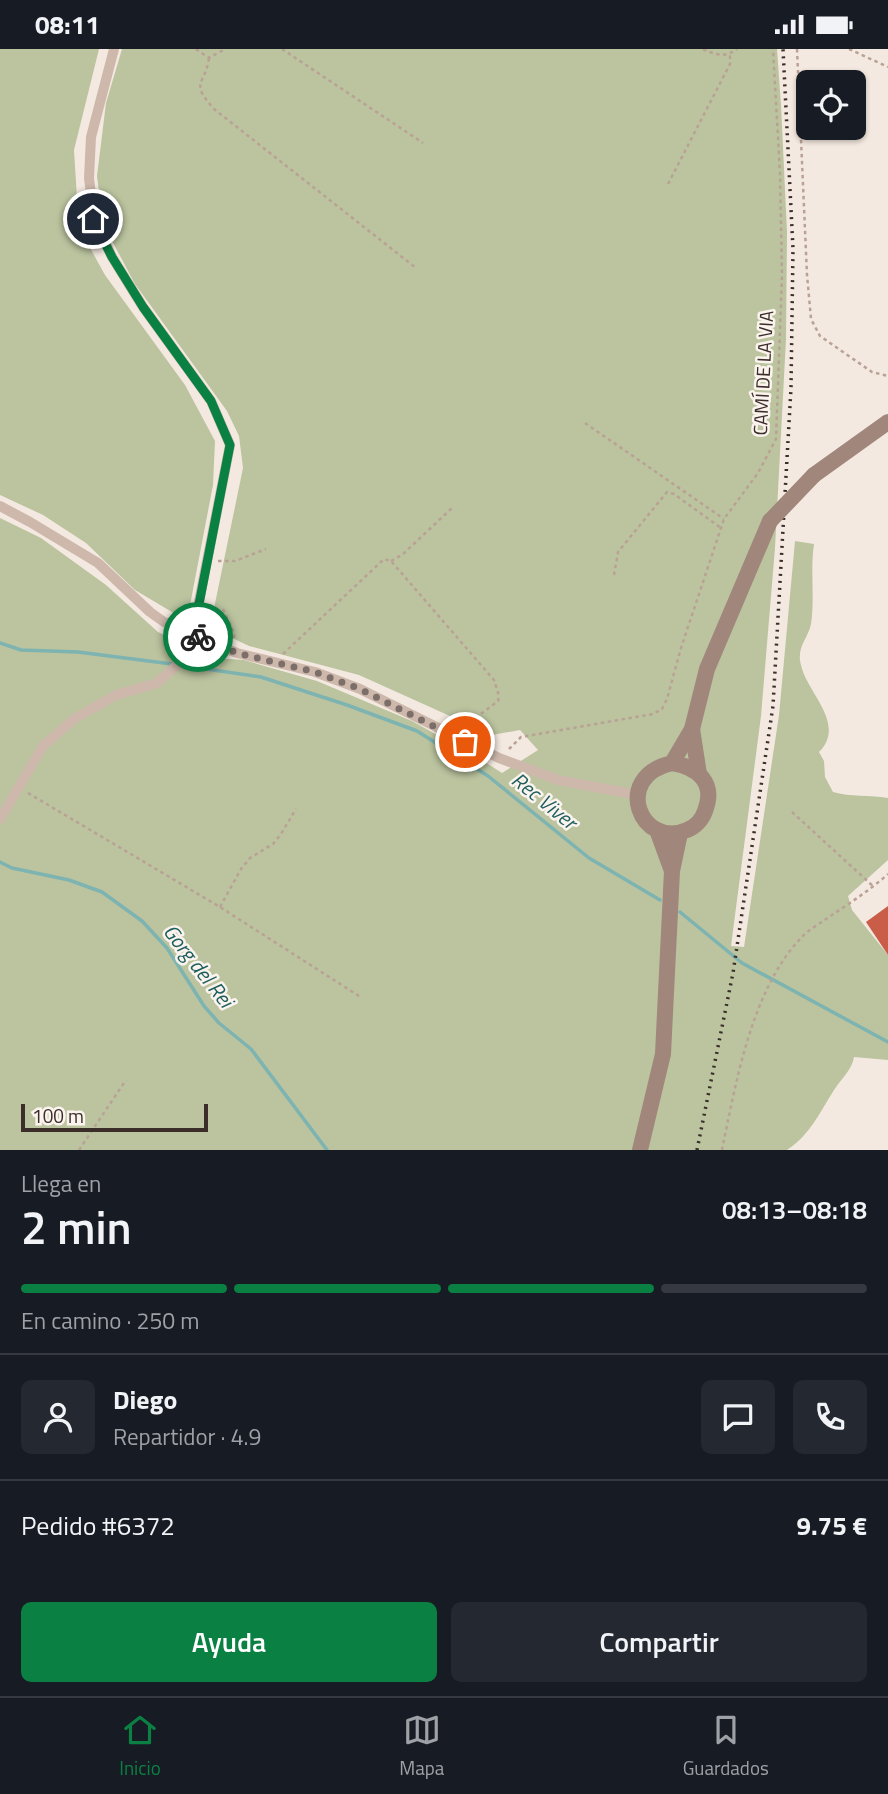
<!DOCTYPE html>
<html lang="es">
<head>
<meta charset="utf-8">
<style>
  body { margin:0; font-family:"Titillium Web",sans-serif; background:#242831; color:#f1f3f6; height:100vh; display:flex; flex-direction:column; font-size:26px; white-space:nowrap }
  * { box-sizing:border-box; margin:0 }
  p { font-size:23px; color:#9ea1a6 }
  .icon { flex:none; width:38px; height:38px; fill:none; stroke:currentColor; stroke-width:2; stroke-linecap:round; stroke-linejoin:round }
  .map { position:relative; height:1101px; overflow:hidden }
  .details { display:flex; flex-direction:column; background:#171b24; flex:1 }
  .details>* { flex:none }
  .tools { position:absolute; left:796px; top:21px; display:grid; gap:14px }
  .tools a { display:grid; place-items:center; width:70px; height:70px; border-radius:10px; background:#171b24; box-shadow:0 2px 5px #0004; font-size:35px }
  .scale { position:absolute; left:21px; bottom:18px; width:187px; box-sizing:border-box; padding-left:7px; border:4px solid #3b2e2a; border-top:0; font-size:19px; line-height:24px; white-space:nowrap; color:#3b2e2a; -webkit-text-stroke:5px #fbf3ed; paint-order:stroke }
  .pin { position:absolute; display:grid; place-items:center; width:60px; height:60px; color:#fff; margin:-30px; border:4px solid #fff; border-radius:50%; box-shadow:0 2px 7px #0007 }
  .courier { position:absolute; display:grid; place-items:center; width:70px; height:70px; margin:-35px; border:5px solid #0b8043; border-radius:50%; background:#fff; color:#222; box-shadow:0 2px 9px #0007 }
  .headline em { font-style:normal; font-weight:600 }
  .headline div { display:flex; flex-direction:column-reverse }
  .headline { display:flex; align-items:center; justify-content:space-between; height:119px; padding:0 21px }
  h1 { font-size:46px; font-weight:600; line-height:52px }
  .bar { display:grid; grid-template-columns:repeat(4,1fr); gap:10px 7px; align-content:center; height:84px; padding:0 21px }
  .bar i { height:9px; border-radius:5px; background:#363941 }
  .bar .on { background:#0b8043 }
  .bar p { grid-column:span 4 }
  .line { display:flex; align-items:center; gap:18px; padding:0 21px; border-top:2px solid #363941 }
  .line div { flex:1 }
  .round { display:grid; place-items:center; flex:none; width:74px; height:74px; border-radius:10px; background:#242831 }
  .cta { display:flex; gap:14px; margin-top:auto; padding:14px 21px }
  .cta a { flex:1; height:80px; border-radius:10px; background:#0b8043; color:#fff; font-size:28px; font-weight:600; line-height:80px; text-align:center }
  .cta a+a { background:#242831; color:#f1f3f6 }
  .status { display:flex; justify-content:space-between; align-items:center; height:49px; padding:0 35px; background:#171b24; direction:ltr }
  .status svg { height:19px; fill:currentColor }
  .tab-bar { display:flex; justify-content:space-around; align-items:center; height:98px; border-top:2px solid #363941; background:#171b24; font-size:19px; color:#9ea1a6 }
  .tab-bar a { display:grid; justify-items:center; gap:4px }
  .tab-bar .on { color:#0b8043 }
  .map>svg:first-child { display:block }
  .green { fill:#bbc49f }
  .lines { fill:none; stroke-linecap:round; stroke-linejoin:round }
  .stream { stroke:#7db3b1; stroke-width:3.5 }
  .building { fill:#ca5d47 }
  .path { stroke:#b9a295; stroke-width:2.5; stroke-dasharray:3.5 3.5; stroke-linecap:butt }
  .street { stroke:#cdb8ab; stroke-width:10 }
  .secondary { stroke:#a1867c; stroke-width:16 }
  .rail { stroke:#3b2e2a; stroke-width:3.5; stroke-dasharray:2 5; stroke-linecap:butt }
  .secondary-bridge { stroke:#a1867c; stroke-width:16 }
  .done { stroke:#7c6f6a; stroke-width:7; stroke-dasharray:0 12.6 }
  .route { stroke:#0b8043; stroke-width:9 }
  .labels { text-anchor:middle; stroke-width:5; stroke-linejoin:round; paint-order:stroke }
  .street-label { font-size:19px; fill:#3b2e2a; stroke:#fbf3ed }
  .water-label { font-size:21px; font-style:italic; fill:#1d5f5e; stroke:#fbf3ed }
</style>
</head>
<body>
<div class="status"><b>08:11</b><svg viewBox="0 0 49 12"><path d="M0 12V9h3v3zM5 12V6h3v6zM10 12V3h3v9zM15 12V0h3v12zM26 1h20v11H26zM47 4h2v5h-2z"/></svg></div>
<div class="map">
<svg width="888" height="1101" viewBox="0 0 888 1101">
  <rect width="100%" height="100%" fill="#f4e9e0"/>
  <!-- green -->
  <g class="green">
    <polygon points="0,0 99,0 74,101 78,165 89,197 105,226 185,336 215,392 213,436 187,572 135,541 86,494 43,466 0,446"/>
    <path d="M122,0H777L781,56L787,183L786,290L775,499L761,667L731,897L744,898L779,666L795,492L814,495C810,521 815,549 811,575C808,590 796,598 801,616C807,644 847,675 819,703L824,712L825,728L833,743C850,748 870,746 888,749V811L848,847L852,861L888,906V1011L854,1008C852,1021 841,1030 834,1041C820,1063 810,1086 787,1101H0V469L41,489L106,536L158,583L180,593L176,606L244,611L317,632L412,672L477,708L502,724L538,701L520,681L492,686L359,626L249,597L226,586L212,569L243,419L239,387L227,362L135,235L103,175L97,127L106,54Z"/>
  </g>
  <g class="lines">
    <!-- stream -->
    <g class="stream">
      <polyline points="0,594 21,601 78,603 172,615"/>
      <polyline points="179,616 261,628 347,656 417,682 488,727 589,809 660,851"/>
      <polyline points="0,813 12,819 69,831 102,843 142,872 167,899 204,957 219,974 251,1000 327,1101"/>
      <polyline points="680,863 742,914 888,993"/>
    </g>
  </g>
  <!-- building -->
  <polygon class="building" points="888,857 888,906 866,873"/>
  <g class="lines">
    <!-- path -->
    <g class="path">
      <polyline points="196,0 209,9 225,0"/>
      <polyline points="282,0 423,94"/>
      <path d="M703,0C716,6 725,9 737,0"/>
      <polyline points="797,0 807,226 811,270 820,287 872,323 888,327"/>
      <polyline points="849,0 888,18"/>
      <path d="M209,9C205,37 189,32 214,60L416,219"/>
      <polyline points="668,135 730,15 730,5"/>
      <polyline points="585,374 724,470"/>
      <polyline points="218,512 235,512 266,500"/>
      <polyline points="391,512 402,506 452,459"/>
      <polyline points="614,526 618,503 667,443 674,445 721,479"/>
      <polyline points="223,560 234,584 234,591"/>
      <polyline points="283,605 384,510 391,512 494,631 499,647 498,652 465,677 460,677"/>
      <polyline points="509,700 521,688 653,665 662,660 667,650 681,599 724,470 758,424 776,390 782,227 780,124 773,0"/>
      <polyline points="28,744 220,858 362,949"/>
      <polyline points="792,763 874,838"/>
      <polyline points="220,858 241,820 250,809 273,795 281,785 296,760"/>
      <polyline points="79,1101 126,1031"/>
      <path d="M722,1101C736,1033 752,939 802,888C807,882 816,877 823,872C845,857 868,843 888,825"/>
    </g>
    <!-- street -->
    <g class="street">
      <polyline points="0,457 30,473 98,514 150,563 164,573 193,586 237,604 315,623 360,640 499,709 558,731 638,746"/>
      <polyline points="0,770 43,697 74,670 116,646 157,634 178,615 190,598 230,396 211,352 143,258 112,208 94,170 89,129 91,88 114,0"/>
    </g>
    <!-- secondary -->
    <g class="secondary">
      <polyline points="814,426 888,373"/>
      <polyline points="692,680 699,725"/>
      <path d="M672,714C698,718 716,734 705,762C702,771 695,778 687,781C641,801 611,728 672,714L692,680L707,620L770,472"/>
      <polyline points="657,781 672,822"/>
      <polyline points="640,1101 663,1005 672,822 680,784"/>
    </g>
    <!-- rail -->
    <polyline class="rail" points="697,1101 733,924 773,657 791,339 793,200 783,0"/>
    <!-- secondary-bridge -->
    <polyline class="secondary-bridge" points="770,472 814,426"/>
  </g>
  <g class="lines">
    <!-- done -->
    <polyline class="done" points="198,588 237,604 315,623 360,640 465,693"/>
    <!-- route -->
    <polyline class="route" points="93,170 112,208 143,258 211,352 230,396 193,586 198,588"/>
  </g>
  <g class="labels">
    <!-- street labels -->
    <g class="street-label">
      <text transform="translate(763 324) rotate(-87)" y="7">CAMÍ DE LA VIA</text>
    </g>
    <!-- water labels -->
    <g class="water-label">
      <text transform="translate(544 752) rotate(39)" y="7">Rec Viver</text>
      <text transform="translate(198 917) rotate(52)" y="7">Gorg del Rei</text>
    </g>
  </g>
</svg>
<div class="tools">
<a><svg class="icon" aria-label="locate" viewBox="0 0 24 24"><circle cx="12" cy="12" r="6"/><path d="M12 2v4M12 18v4M2 12h4M18 12h4"/></svg></a>
</div>
<div class="scale">100 m</div>
<div class="pin" style="left:465px;top:693px;background:#ea580c"><svg class="icon" aria-label="bag" viewBox="0 0 24 24"><path d="M5 8h14l-1 12H6zM9 8a3 3 0 0 1 6 0"/></svg></div>
<div class="pin" style="left:93px;top:170px;background:#1f2937"><svg class="icon" aria-label="home" viewBox="0 0 24 24"><path d="M3 11l9-7 9 7M6 9v11h12V9"/></svg></div>
<div class="courier" style="left:198px;top:588px"><svg class="icon" aria-label="bike" viewBox="0 0 24 24"><circle cx="6" cy="16" r="4"/><circle cx="18" cy="16" r="4"/><path d="M6 16l4-8h5l3 8M10 8l3 8H6M13 5h3"/></svg></div>
</div>
<section class="details">
<div class="headline"><div><h1>2 min</h1><p>Llega en</p></div><em>08:13–08:18</em></div>
<div class="bar"><i class="on"></i><i class="on"></i><i class="on"></i><i></i><p>En camino · 250 m</p></div>
<div class="line" style="height:126px"><a class="round"><svg class="icon" aria-label="person" viewBox="0 0 24 24"><circle cx="12" cy="8" r="4"/><path d="M4 21q1-7 8-7t8 7"/></svg></a><div><b>Diego</b><p>Repartidor · 4.9</p></div><a class="round"><svg class="icon" aria-label="chat" viewBox="0 0 24 24"><path d="M4 5h16v11H9l-5 4z"/></svg></a><a class="round"><svg class="icon" aria-label="phone" viewBox="0 0 24 24"><path d="M5 4h4l2 5-3 2q2 4 5 5l2-3 5 2v4C11 20 4 13 5 4z"/></svg></a></div>
<div class="line" style="height:91px"><div>Pedido #6372</div><b>9.75 €</b></div>
<div class="cta"><a>Ayuda</a><a>Compartir</a></div>
</section>
<nav class="tab-bar">
<a class="on"><svg class="icon" aria-label="home" viewBox="0 0 24 24"><path d="M3 11l9-7 9 7M6 9v11h12V9"/></svg>Inicio</a>
<a><svg class="icon" aria-label="map" viewBox="0 0 24 24"><path d="M3 6l6-2 6 2 6-2v14l-6 2-6-2-6 2zM9 4v14M15 6v14"/></svg>Mapa</a>
<a><svg class="icon" aria-label="saved" viewBox="0 0 24 24"><path d="M7 4h10v16l-5-4-5 4z"/></svg>Guardados</a>
</nav>
</body>
</html>
